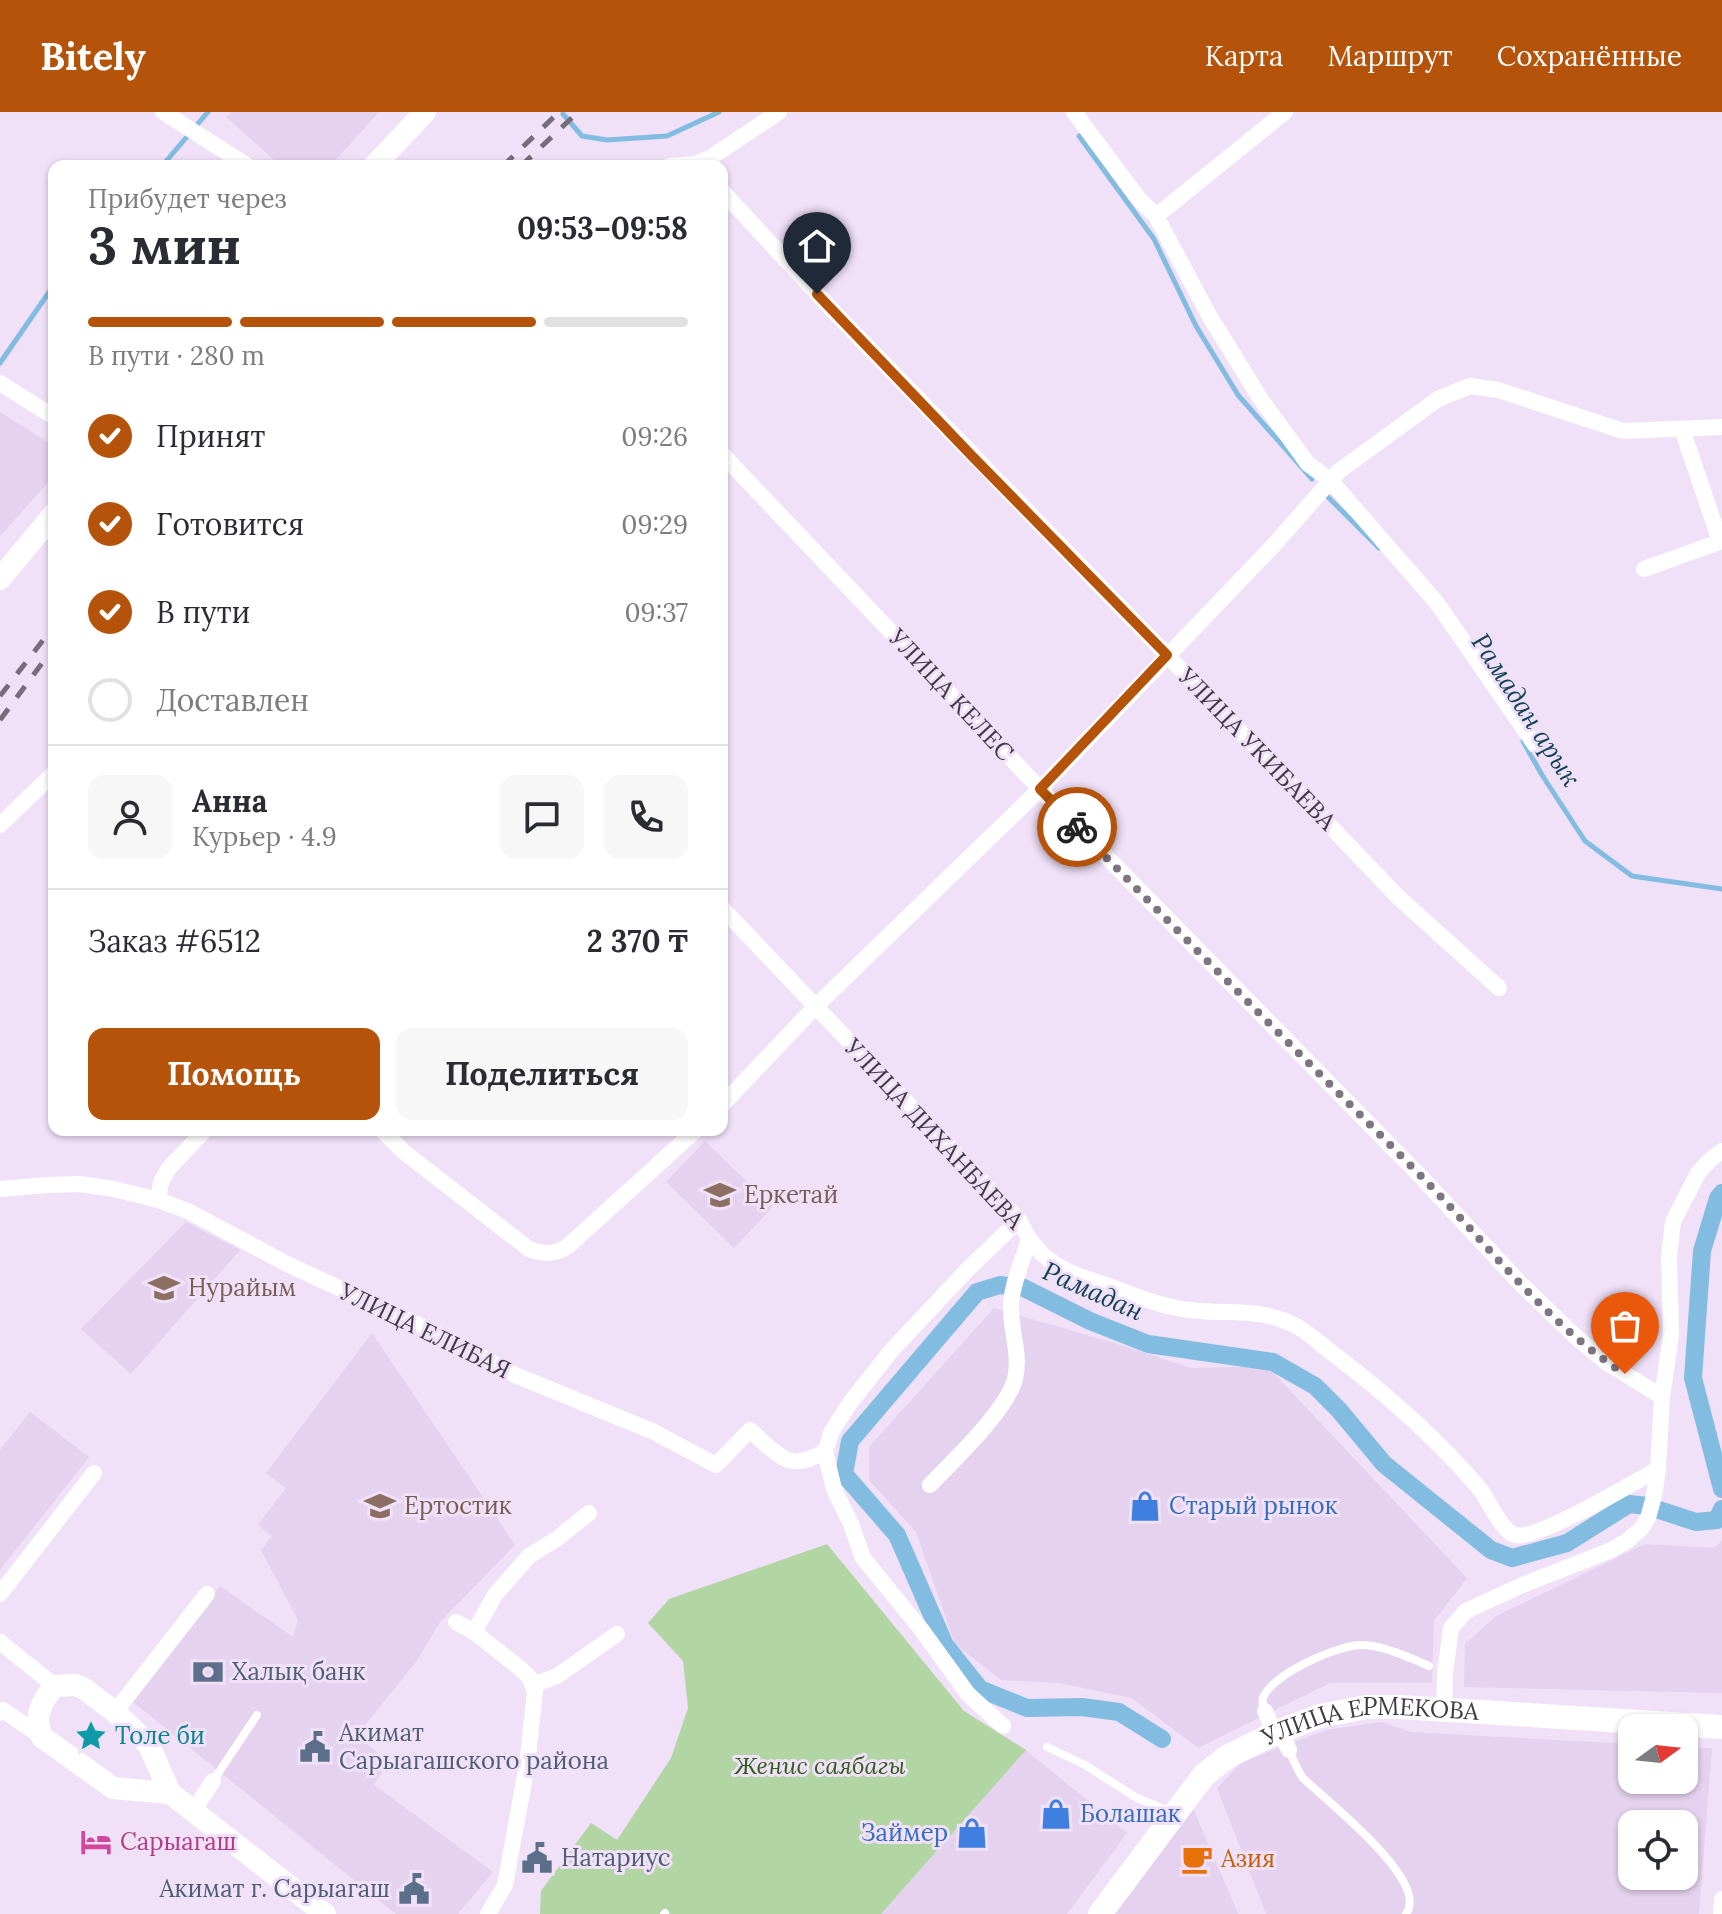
<!DOCTYPE html>
<html lang="ru">
<head>
<meta charset="utf-8">
<style>
  body { margin:0; font-family:Lora,serif; background:#f7f7f7; color:#2b2b33; height:100vh; display:flex; flex-direction:column; font-size:30px; white-space:nowrap }
  * { box-sizing:border-box; margin:0 }
  p { font-size:26px; color:#7c7c81 }
  .icon { flex:none; width:44px; height:44px; fill:none; stroke:currentColor; stroke-width:2; stroke-linecap:round; stroke-linejoin:round }
  .map { position:relative; flex:1; overflow:hidden }
  .side { position:absolute; left:48px; top:48px; width:680px; height:976px; display:flex; flex-direction:column; background:#fff; border-radius:16px; box-shadow:0 2px 6px #0004 }
  .side>* { flex:none }
  .needle { width:52px; rotate:75deg }
  .fabs { position:absolute; left:1618px; top:1602px; display:grid; gap:16px }
  .fabs a { display:grid; place-items:center; width:80px; height:80px; border-radius:16px; background:#fff; box-shadow:0 2px 6px #0004; font-size:40px }
  .pin { position:absolute; display:grid; place-items:center; width:68px; height:68px; color:#fff; margin:-82px -34px; border-radius:50% 50% 50% 0; rotate:-45deg; box-shadow:0 0 8px #0007 }
  .pin .icon { rotate:45deg }
  .courier { position:absolute; display:grid; place-items:center; width:80px; height:80px; margin:-40px; border:6px solid #b45309; border-radius:50%; background:#fff; color:#222; box-shadow:0 2px 10px #0007 }
  .overview em { font-style:normal; font-weight:700 }
  .overview div { display:flex; flex-direction:column-reverse }
  .overview { display:flex; align-items:center; justify-content:space-between; height:136px; padding:0 40px }
  h1 { font-size:52px; font-weight:700; line-height:60px }
  .bar { display:grid; grid-template-columns:repeat(4,1fr); gap:12px 8px; align-content:center; height:96px; padding:0 40px }
  .bar i { height:10px; border-radius:6px; background:#e1e1e2 }
  .bar .current { background:#b45309 }
  .bar p { grid-column:span 4 }
  .line { display:flex; align-items:center; gap:20px; padding:0 40px; border-top:2px solid #e1e1e2 }
  .line div { flex:1 }
  .round { display:grid; place-items:center; flex:none; width:84px; height:84px; border-radius:16px; background:#f7f7f7 }
  ol { padding:0 40px; list-style:none }
  li { display:flex; align-items:center; gap:24px; height:88px }
  li p { margin-inline-start:auto }
  li .icon { padding:8px; border-radius:50%; background:#b45309; color:#fff; stroke-width:4 }
  li:last-child { color:#7c7c81 }
  li i { width:44px; height:44px; border:4px solid #e1e1e2; border-radius:50% }
  .cta { display:flex; gap:16px; margin-top:auto; padding:16px 40px }
  .cta a { flex:1; height:92px; border-radius:16px; background:#b45309; color:#fff; font-size:32px; font-weight:700; line-height:92px; text-align:center }
  .cta a+a { background:#f7f7f7; color:#2b2b33 }
  header { display:flex; align-items:center; gap:48px; box-sizing:border-box; height:112px; padding:0 40px; background:#b45309; color:#fff }
  header strong { font-size:38px }
  nav { display:flex; gap:44px; margin-inline-start:auto; font-size:28px }
  .map>svg:first-child { display:block }
  .built { fill:#e5d2ee; fill-rule:evenodd }
  .green { fill:#b1d6a4 }
  .lines { fill:none; stroke-linecap:round; stroke-linejoin:round }
  .stream { stroke:#82bce1; stroke-width:5 }
  .canal { stroke:#82bce1; stroke-width:18 }
  .lane { stroke:#fff; stroke-width:8 }
  .street { stroke:#fff; stroke-width:16 }
  .secondary { stroke:#fff; stroke-width:22 }
  .primary { stroke:#fff; stroke-width:24 }
  .rail { stroke:#766d7b; stroke-width:5; stroke-dasharray:14 14; stroke-linecap:butt }
  .done { stroke:#7e7482; stroke-width:8; stroke-dasharray:0 14.4 }
  .route { stroke:#b45309; stroke-width:10 }
  .labels { text-anchor:middle; stroke-width:6; stroke-linejoin:round; paint-order:stroke }
  .street-label { font-size:24px; fill:#403a43; stroke:#f0e0f8 }
  .education-label { font-size:24px; fill:#785e54; stroke:#f0e0f8; text-anchor:start }
  .shop-label { font-size:24px; fill:#366cbe; stroke:#f0e0f8; text-anchor:start }
  .service-label { font-size:24px; fill:#4e5e75; stroke:#f0e0f8; text-anchor:start }
  .culture-label { font-size:24px; fill:#0d838f; stroke:#f0e0f8; text-anchor:start }
  .park-label { font-size:24px; font-style:italic; fill:#305e1b; stroke:#f0e0f8 }
  .hotel-label { font-size:24px; fill:#b23c85; stroke:#f0e0f8; text-anchor:start }
  .food-label { font-size:24px; fill:#c56008; stroke:#f0e0f8; text-anchor:start }
  .water-label { font-size:26px; font-style:italic; fill:#12415a; stroke:#f0e0f8 }
</style>
</head>
<body>
<header>
<strong>Bitely</strong>
<nav><a>Карта</a><a>Маршрут</a><a>Сохранённые</a></nav>
</header>
<div class="map">
<svg width="1722" height="1802" viewBox="0 0 1722 1802">
  <rect width="100%" height="100%" fill="#f0e0f8"/>
  <!-- built -->
  <g class="built">
    <polygon points="231,0 379,0 330,54 281,54 226,5"/>
    <polygon points="0,300 54,334 54,364 0,424"/>
    <polygon points="705,1029 773,1095 734,1136 666,1070"/>
    <polygon points="186,1110 240,1138 131,1262 81,1217"/>
    <polygon points="994,1196 1114,1231 1191,1256 1267,1254 1467,1466 1434,1509 1432,1571 1330,1571 1198,1636 1132,1586 1059,1571 1001,1568 955,1532 916,1420 869,1368 869,1335"/>
    <polygon points="372,1221 515,1433 440,1510 416,1550 357,1623 388,1650 374,1673 493,1760 458,1802 396,1802 132,1589 220,1474 293,1525 298,1508 261,1438 272,1424 258,1413 286,1376 266,1361"/>
    <polygon points="30,1300 89,1345 0,1458 0,1338"/>
    <polygon points="1722,1429 1722,1581 1464,1575 1465,1532 1496,1504 1645,1432 1714,1436"/>
    <path d="M1381,1610L1411,1620L1632,1632V1668H1684V1635L1712,1636L1699,1802H1266L1217,1676L1242,1650L1326,1618ZM1632,1712H1684V1764H1632Z"/>
    <polygon points="1026,1638 1127,1721 1067,1802 881,1802"/>
    <polygon points="1193,1696 1238,1802 1113,1802"/>
  </g>
  <!-- green -->
  <polygon class="green" points="827,1432 964,1599 1026,1638 881,1802 540,1802 541,1779 591,1711 617,1728 671,1646 688,1596 683,1549 648,1511 669,1487"/>
  <g class="lines">
    <!-- stream -->
    <g class="stream">
      <polyline points="563,2 582,24 607,28 667,24 719,0"/>
      <polyline points="1079,24 1154,127 1196,214 1238,283 1312,367"/>
      <polyline points="162,54 208,0"/>
      <polyline points="0,251 54,173"/>
      <polyline points="1326,383 1379,436"/>
      <polyline points="1523,629 1542,663 1585,729 1632,764 1722,777"/>
    </g>
    <!-- canal -->
    <g class="canal">
      <polyline points="1722,1081 1718,1086 1702,1139 1693,1266 1722,1377"/>
      <polyline points="1162,1627 1119,1600 1082,1595 1027,1596 980,1577 945,1533 897,1423 844,1362 850,1329 977,1180 1000,1173 1024,1176 1090,1209 1148,1232 1273,1250 1315,1274 1339,1298 1384,1352 1491,1438 1512,1446 1567,1431 1629,1392 1647,1394 1696,1410 1717,1408 1722,1397"/>
    </g>
    <!-- lane -->
    <g class="lane">
      <path d="M1265,1598C1263,1594 1262,1592 1263,1586C1270,1563 1341,1531 1364,1533C1384,1534 1411,1546 1429,1554"/>
      <polyline points="1047,1635 1085,1653 1137,1686 1174,1701"/>
      <path d="M1289,1638C1293,1647 1297,1658 1303,1666C1325,1688 1431,1769 1406,1802"/>
      <polyline points="213,1669 257,1603"/>
      <polyline points="664,1802 665,1801"/>
    </g>
    <!-- street -->
    <g class="street">
      <polyline points="163,0 248,54"/>
      <polyline points="1074,0 1139,87 1156,104 1210,205 1260,286 1308,352 1330,368 1437,491 1535,633"/>
      <polyline points="669,54 695,52 710,46 779,0"/>
      <polyline points="722,79 836,202 1167,543 1397,784 1499,876"/>
      <polyline points="1156,104 1285,0"/>
      <polyline points="0,271 54,305"/>
      <polyline points="1682,317 1720,429"/>
      <polyline points="722,342 1040,677 1423,1067 1520,1171 1577,1226 1606,1250 1662,1285"/>
      <polyline points="1644,457 1722,429"/>
      <polyline points="0,713 54,661"/>
      <path d="M722,796L1019,1108C1026,1123 1035,1137 1048,1147C1065,1161 1088,1167 1109,1174C1136,1184 1162,1195 1190,1198C1226,1203 1257,1195 1292,1212C1306,1218 1319,1231 1331,1240C1385,1281 1435,1324 1479,1376C1489,1388 1501,1419 1515,1423C1536,1429 1635,1370 1658,1357"/>
      <polyline points="722,993 815,895 1040,677 1273,434 1339,359 1438,287 1470,274 1498,278 1623,319 1722,315"/>
      <path d="M382,1018L404,1040L529,1137C543,1142 554,1143 567,1135L696,1018"/>
      <path d="M0,1077L46,1073L80,1072L114,1077L158,1088L188,1099L289,1153L449,1227L515,1263L652,1319L716,1353L750,1318C760,1327 780,1348 793,1349C804,1351 815,1344 825,1340"/>
      <polyline points="158,1088 161,1070 169,1056 205,1018"/>
      <path d="M930,1373C954,1348 1007,1298 1015,1267C1021,1242 1010,1218 1011,1193C1012,1171 1023,1148 1029,1127"/>
      <polyline points="0,1482 94,1361"/>
      <polyline points="456,1510 474,1520 521,1557 530,1566 535,1580 527,1653 505,1773 488,1802"/>
      <polyline points="474,1520 495,1483 529,1444 558,1426 589,1401"/>
      <polyline points="0,1530 55,1574"/>
      <polyline points="533,1573 557,1564 617,1522"/>
      <polyline points="1265,1599 1275,1621"/>
      <polyline points="1444,1599 1445,1561 1451,1516 1466,1499 1520,1474 1609,1439 1627,1429 1641,1417 1648,1406 1654,1384 1658,1357 1662,1285 1671,1223 1669,1144 1673,1110 1698,1061 1712,1046 1722,1039"/>
      <polyline points="115,1600 207,1482"/>
      <polyline points="0,1601 3,1598 42,1625"/>
      <polyline points="1003,1614 968,1582 921,1517 863,1446 851,1412 834,1377 825,1340 832,1319 850,1291 891,1239 968,1157 1019,1108"/>
      <polyline points="1280,1619 1289,1638"/>
      <polyline points="193,1699 213,1669"/>
      <polyline points="1721,1802 1722,1787"/>
    </g>
    <!-- secondary -->
    <g class="secondary">
      <polyline points="374,54 425,0"/>
      <polyline points="0,467 54,402"/>
      <path d="M170,1681L113,1676L42,1625C33,1605 41,1589 55,1574L75,1573L83,1576L115,1600L149,1633L170,1681L325,1802"/>
    </g>
    <!-- primary -->
    <path class="primary" id="s1" d="M1100,1802L1204,1663L1227,1645L1275,1621L1320,1604L1366,1595H1400L1722,1615"/>
    <!-- rail -->
    <g class="rail">
      <polyline points="503,54 559,0"/>
      <polyline points="521,54 578,0"/>
      <polyline points="0,584 54,514"/>
      <polyline points="0,608 54,535"/>
    </g>
  </g>
  <g class="lines">
    <!-- done -->
    <path class="done" d="M1077,715C1190,833 1306,948 1421,1064C1487,1131 1545,1211 1625,1262"/>
    <!-- route -->
    <polyline class="route" points="817,182 972,344 1167,543 1040,677 1077,715"/>
  </g>
  <!-- icons -->
  <defs>
    <symbol id="school-bare" viewBox="-9 -9 18 18"><path d="M0-5L7-2L0 1L-7-2ZM-4 1L0 2.5L4 1V4Q0 6-4 4Z" fill="#8d6e63" stroke="#f0e0f8" stroke-width="2.5" paint-order="stroke"/></symbol>
    <symbol id="shop-bare" viewBox="-9 -9 18 18"><path d="M-5-2.5h2.3a2.7 3.5 0 0 1 5.4 0H5L5.5 6h-11ZM-1.5-2.5h3a1.5 2.3 0 0 0-3 0Z" fill="#3f7fe0" stroke="#f0e0f8" stroke-width="2.5" paint-order="stroke"/></symbol>
    <symbol id="bank-bare" viewBox="-9 -9 18 18"><path d="M-6-4H6V4H-6ZM0-2.3a2.3 2.3 0 1 0 0 4.6a2.3 2.3 0 1 0 0-4.6Z" fill="#5c6f8a" stroke="#f0e0f8" stroke-width="2.5" paint-order="stroke"/></symbol>
    <symbol id="sight-bare" viewBox="-9 -9 18 18"><path d="M0-6L1.8-2.2L6-1.7L2.9 1.2L3.7 5.4L0 3.3L-3.7 5.4L-2.9 1.2L-6-1.7L-1.8-2.2Z" fill="#0f9aa8" stroke="#f0e0f8" stroke-width="2.5" paint-order="stroke"/></symbol>
    <symbol id="civic-bare" viewBox="-9 -9 18 18"><path d="M-.6-6.5H3V-4.5H.6V-3L4-1V1h2V6H-6V1h2V-1L-.6-3ZM-1.2 2.5V6h2.4V2.5Z" fill="#5c6f8a" stroke="#f0e0f8" stroke-width="2.5" paint-order="stroke"/></symbol>
    <symbol id="hotel-bare" viewBox="-9 -9 18 18"><path d="M-6-4.5h1.5V1H6V5H4.5V3h-9V5H-6ZM-4 0a1.8 1.8 0 1 1 3.6 0ZM.5 0V-2.5h3Q6-2.5 6 0Z" fill="#d1479c" stroke="#f0e0f8" stroke-width="2.5" paint-order="stroke"/></symbol>
    <symbol id="cafe-bare" viewBox="-9 -9 18 18"><path d="M-5.5-4.5H6V0H3Q3 3.5 0 3.5H-2.5Q-5.5 3.5-5.5 0ZM3-3.2v2h1.7v-2ZM-6 4.5H4V6H-6Z" fill="#e8710a" stroke="#f0e0f8" stroke-width="2.5" paint-order="stroke"/></symbol>
  </defs>
  <g fill-rule="evenodd">
    <use href="#school-bare" x="698" y="1061" width="44" height="44"/>
    <use href="#school-bare" x="142" y="1154" width="44" height="44"/>
    <use href="#school-bare" x="358" y="1372" width="44" height="44"/>
    <use href="#shop-bare" x="1123" y="1372" width="44" height="44"/>
    <use href="#bank-bare" x="186" y="1538" width="44" height="44"/>
    <use href="#sight-bare" x="69" y="1602" width="44" height="44"/>
    <use href="#civic-bare" x="293" y="1613" width="44" height="44"/>
    <use href="#shop-bare" x="1034" y="1680" width="44" height="44"/>
    <use href="#shop-bare" x="950" y="1699" width="44" height="44"/>
    <use href="#hotel-bare" x="74" y="1708" width="44" height="44"/>
    <use href="#civic-bare" x="515" y="1724" width="44" height="44"/>
    <use href="#cafe-bare" x="1175" y="1725" width="44" height="44"/>
    <use href="#civic-bare" x="392" y="1755" width="44" height="44"/>
  </g>
  <g class="labels">
    <!-- street labels -->
    <g class="street-label">
      <text transform="translate(951 583) rotate(47)" y="8">УЛИЦА КЕЛЕС</text>
      <text transform="translate(1257 637) rotate(46)" y="8">УЛИЦА УКИБАЕВА</text>
      <text transform="translate(934 1022) rotate(47)" y="8">УЛИЦА ДИХАНБАЕВА</text>
      <text transform="translate(425 1219) rotate(26)" y="8">УЛИЦА ЕЛИБАЯ</text>
      <text dy="8" stroke="none"><textPath href="#s1" startOffset="354">УЛИЦА ЕРМЕКОВА</textPath></text>
    </g>
    <!-- education labels -->
    <g class="education-label">
      <text x="744" y="1091">Еркетай</text>
      <text x="188" y="1184">Нурайым</text>
      <text x="404" y="1402">Ертостик</text>
    </g>
    <!-- shop labels -->
    <g class="shop-label">
      <text x="1169" y="1402">Старый рынок</text>
      <text x="1080" y="1710">Болашак</text>
      <text x="948" y="1729" text-anchor="end">Займер</text>
    </g>
    <!-- service labels -->
    <g class="service-label">
      <text x="232" y="1568">Халық банк</text>
      <text x="339" y="1629">Акимат<tspan x="339" dy="28">Сарыагашского района</tspan></text>
      <text x="561" y="1754">Натариус</text>
      <text x="390" y="1785" text-anchor="end">Акимат г. Сарыагаш</text>
    </g>
    <!-- culture labels -->
    <g class="culture-label">
      <text x="115" y="1632">Толе би</text>
    </g>
    <!-- park labels -->
    <g class="park-label">
      <text x="820" y="1662">Женис саябагы</text>
    </g>
    <!-- hotel labels -->
    <g class="hotel-label">
      <text x="120" y="1738">Сарыагаш</text>
    </g>
    <!-- food labels -->
    <g class="food-label">
      <text x="1221" y="1755">Азия</text>
    </g>
    <!-- water labels -->
    <g class="water-label">
      <text transform="translate(1526 598) rotate(57)" y="9">Рамадан арык</text>
      <text transform="translate(1093 1179) rotate(24)" y="9">Рамадан</text>
    </g>
  </g>
</svg>
<div class="fabs">
<a><svg class="needle" viewBox="-14 -14 28 28"><path d="M0-13l5 13h-10z" fill="#e53935"/><path d="M0 13l5-13h-10z" fill="#7c7c81"/></svg></a>
<a><svg class="icon" aria-label="locate" viewBox="0 0 24 24"><circle cx="12" cy="12" r="6"/><path d="M12 2v4M12 18v4M2 12h4M18 12h4"/></svg></a>
</div>
<div class="pin" style="left:1625px;top:1262px;background:#ea580c"><svg class="icon" aria-label="bag" viewBox="0 0 24 24"><path d="M5 8h14l-1 12H6zM9 8a3 3 0 0 1 6 0"/></svg></div>
<div class="pin" style="left:817px;top:182px;background:#1f2937"><svg class="icon" aria-label="home" viewBox="0 0 24 24"><path d="M3 11l9-7 9 7M6 9v11h12V9"/></svg></div>
<div class="courier" style="left:1077px;top:715px"><svg class="icon" aria-label="bike" viewBox="0 0 24 24"><circle cx="6" cy="16" r="4"/><circle cx="18" cy="16" r="4"/><path d="M6 16l4-8h5l3 8M10 8l3 8H6M13 5h3"/></svg></div>
<section class="side">
<div class="overview"><div><h1>3 мин</h1><p>Прибудет через</p></div><em>09:53–09:58</em></div>
<div class="bar"><i class="current"></i><i class="current"></i><i class="current"></i><i></i><p>В пути · 280 m</p></div>
<ol>
<li><svg class="icon" aria-label="check" viewBox="0 0 24 24"><path d="M5 12l5 5 9-10"/></svg>Принят<p>09:26</p></li>
<li><svg class="icon" aria-label="check" viewBox="0 0 24 24"><path d="M5 12l5 5 9-10"/></svg>Готовится<p>09:29</p></li>
<li><svg class="icon" aria-label="check" viewBox="0 0 24 24"><path d="M5 12l5 5 9-10"/></svg>В пути<p>09:37</p></li>
<li><i></i>Доставлен</li>
</ol>
<div class="line" style="height:144px"><a class="round"><svg class="icon" aria-label="person" viewBox="0 0 24 24"><circle cx="12" cy="8" r="4"/><path d="M4 21q1-7 8-7t8 7"/></svg></a><div><b>Анна</b><p>Курьер · 4.9</p></div><a class="round"><svg class="icon" aria-label="chat" viewBox="0 0 24 24"><path d="M4 5h16v11H9l-5 4z"/></svg></a><a class="round"><svg class="icon" aria-label="phone" viewBox="0 0 24 24"><path d="M5 4h4l2 5-3 2q2 4 5 5l2-3 5 2v4C11 20 4 13 5 4z"/></svg></a></div>
<div class="line" style="height:104px"><div>Заказ #6512</div><b>2 370 ₸</b></div>
<div class="cta"><a>Помощь</a><a>Поделиться</a></div>
</section>
</div>
</body>
</html>
